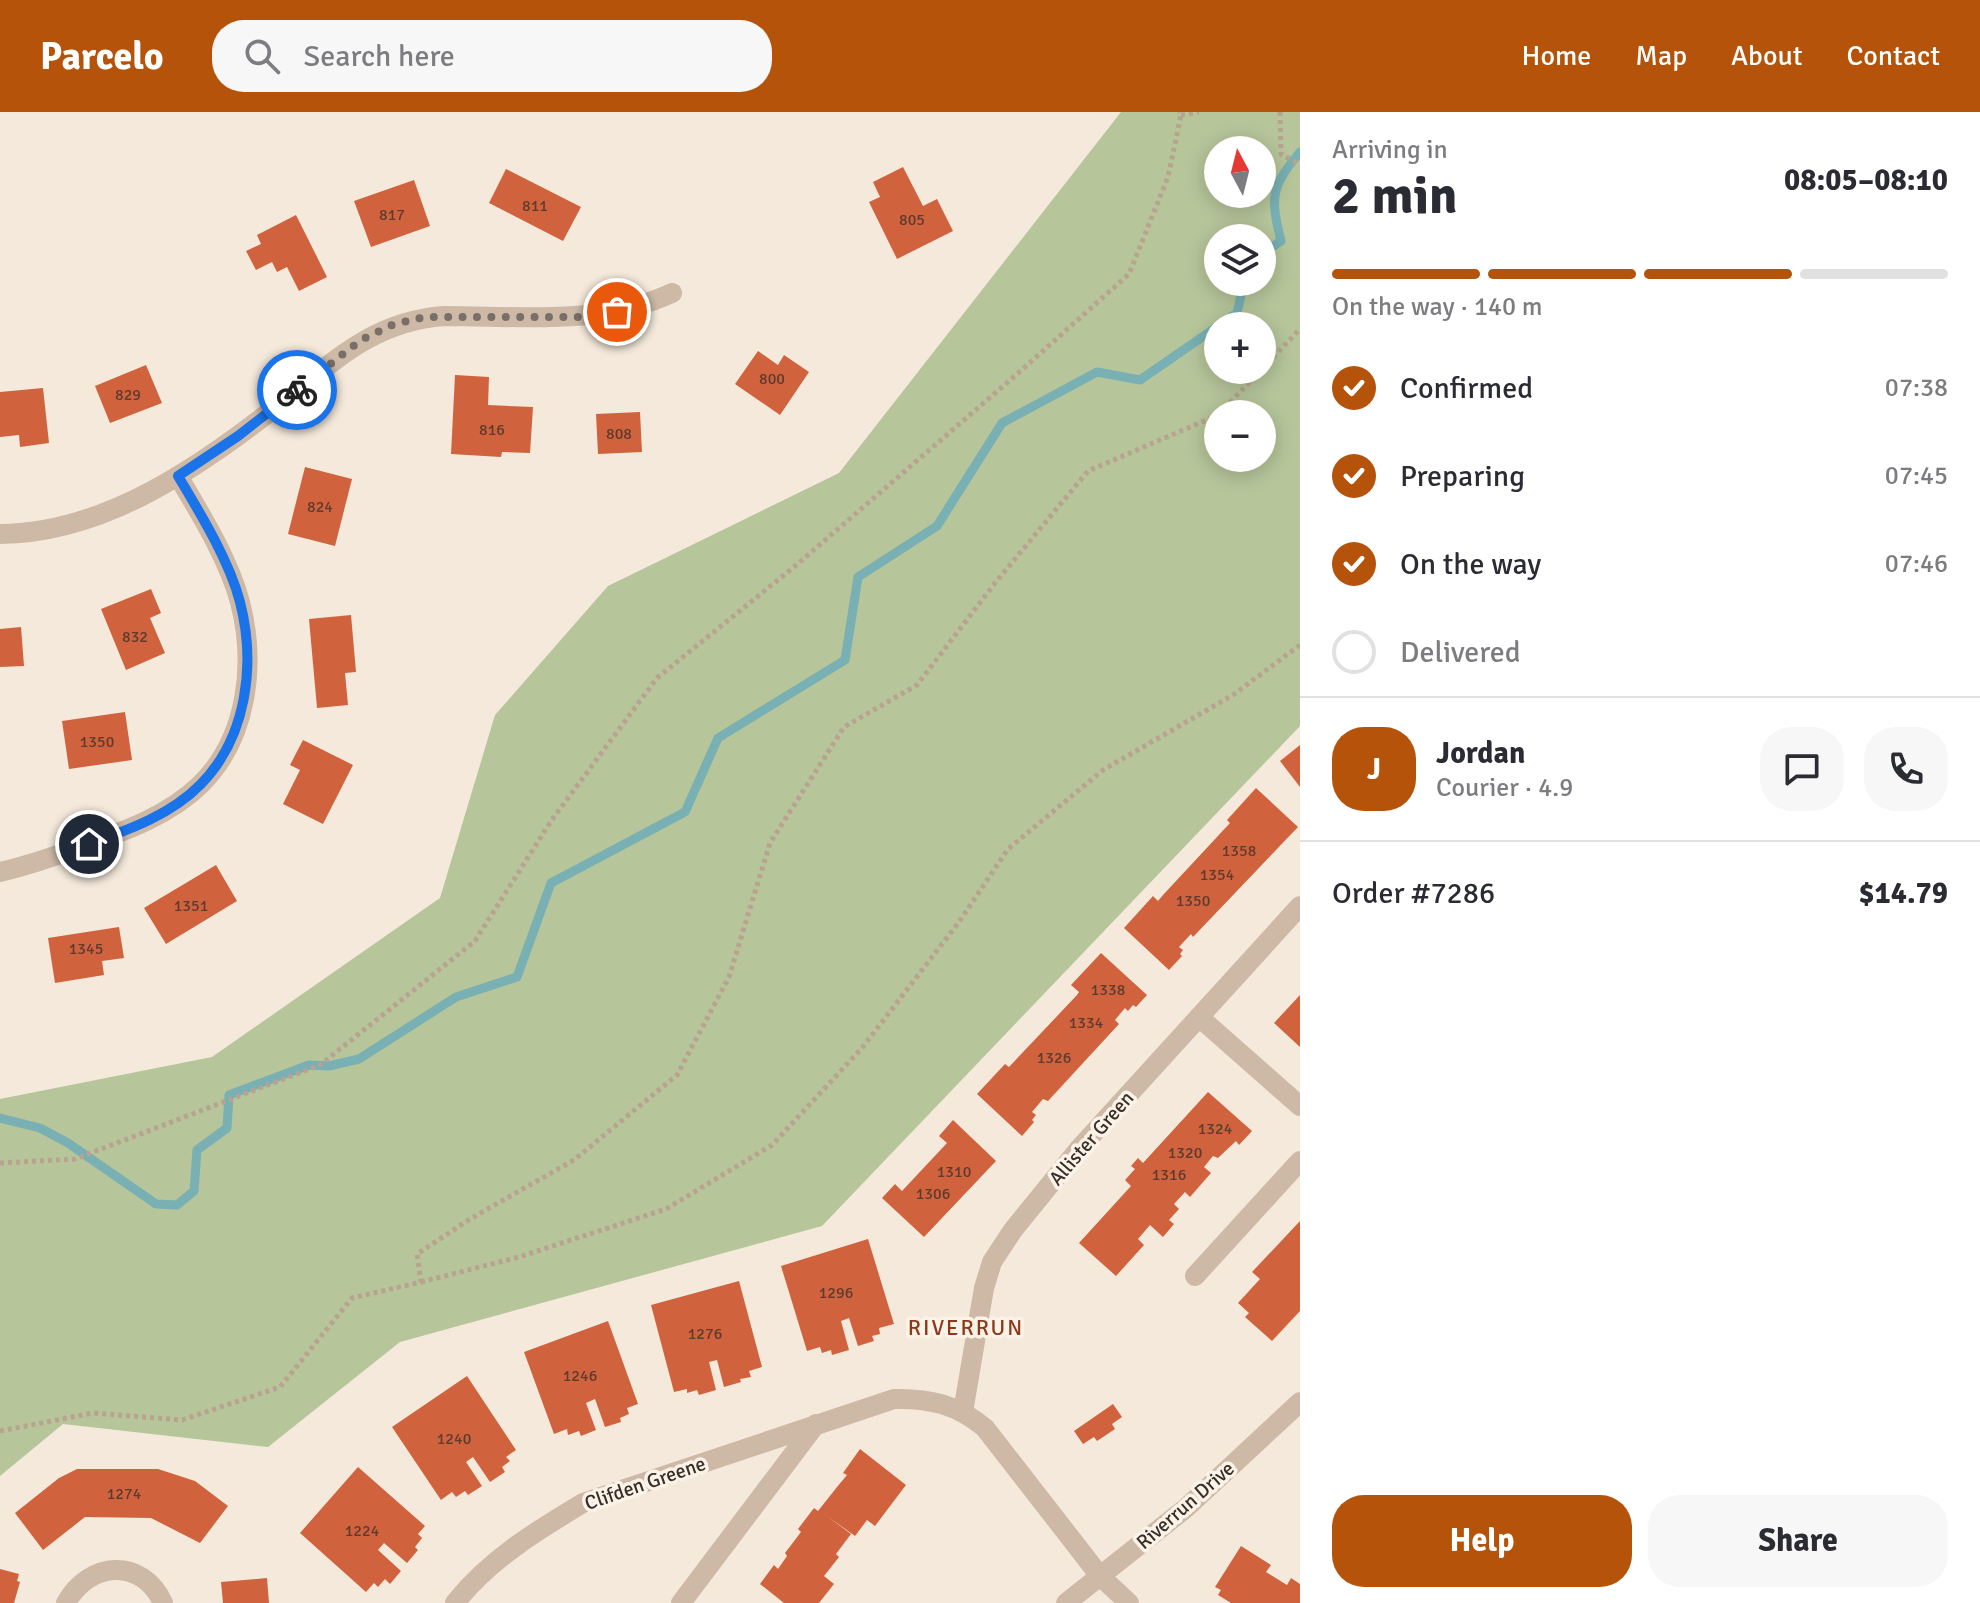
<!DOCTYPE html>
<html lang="en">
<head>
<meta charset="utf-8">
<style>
  body { margin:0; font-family:Signika,sans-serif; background:#f7f7f7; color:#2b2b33; height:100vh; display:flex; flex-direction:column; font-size:30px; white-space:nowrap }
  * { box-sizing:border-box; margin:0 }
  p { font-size:26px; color:#7c7c81 }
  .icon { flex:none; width:44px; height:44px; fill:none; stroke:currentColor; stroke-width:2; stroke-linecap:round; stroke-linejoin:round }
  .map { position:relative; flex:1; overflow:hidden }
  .drawer { display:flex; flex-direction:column; background:#fff; width:680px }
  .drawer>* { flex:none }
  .needle { width:52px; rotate:353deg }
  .fabs { position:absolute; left:1204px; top:24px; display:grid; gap:16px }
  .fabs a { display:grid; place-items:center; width:72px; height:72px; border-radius:50%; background:#fff; box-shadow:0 4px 20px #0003; font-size:40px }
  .pin { position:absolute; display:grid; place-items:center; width:68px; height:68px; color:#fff; margin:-34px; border:4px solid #fff; border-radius:50%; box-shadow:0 2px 8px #0007 }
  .courier { position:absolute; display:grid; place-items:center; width:80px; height:80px; margin:-40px; border:6px solid #1a73e8; border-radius:50%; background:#fff; color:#222; box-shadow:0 2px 10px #0007 }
  .summary em { font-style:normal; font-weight:700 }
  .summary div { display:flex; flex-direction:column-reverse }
  .summary { display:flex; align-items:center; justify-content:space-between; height:136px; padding:0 32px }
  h1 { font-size:52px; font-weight:700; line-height:60px }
  .bar { display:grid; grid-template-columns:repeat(4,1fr); gap:12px 8px; align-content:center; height:96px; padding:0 32px }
  .bar i { height:10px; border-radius:6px; background:#e1e1e2 }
  .bar .current { background:#b45309 }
  .bar p { grid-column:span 4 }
  .line { display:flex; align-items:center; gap:20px; padding:0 32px; border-top:2px solid #e1e1e2 }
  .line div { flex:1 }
  .round { display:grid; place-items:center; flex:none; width:84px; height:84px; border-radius:32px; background:#f7f7f7 }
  ol { padding:0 32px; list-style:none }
  li { display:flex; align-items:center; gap:24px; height:88px }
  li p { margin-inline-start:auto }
  li .icon { padding:8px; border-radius:50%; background:#b45309; color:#fff; stroke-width:4 }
  li:last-child { color:#7c7c81 }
  li i { width:44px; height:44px; border:4px solid #e1e1e2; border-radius:50% }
  .action { display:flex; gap:16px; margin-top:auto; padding:16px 32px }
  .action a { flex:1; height:92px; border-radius:32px; background:#b45309; color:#fff; font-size:32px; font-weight:700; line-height:92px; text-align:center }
  .action a+a { background:#f7f7f7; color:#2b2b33 }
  header { display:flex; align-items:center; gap:48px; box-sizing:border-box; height:112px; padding:0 40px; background:#b45309; color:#fff }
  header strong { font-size:38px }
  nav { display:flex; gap:44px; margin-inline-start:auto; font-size:28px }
  .search { width:560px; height:72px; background:#f7f7f7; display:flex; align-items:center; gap:20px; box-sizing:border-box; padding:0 28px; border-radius:32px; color:#7c7c81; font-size:30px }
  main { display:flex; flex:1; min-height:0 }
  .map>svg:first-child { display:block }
  .green { fill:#b6c59a; fill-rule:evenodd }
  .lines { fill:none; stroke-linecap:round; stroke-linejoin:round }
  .stream { stroke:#78b0b4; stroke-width:9 }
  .building { fill:#d0633e }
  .path { stroke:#b9a390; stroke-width:5; stroke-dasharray:4 4; stroke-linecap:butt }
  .minor { stroke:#cdb9a6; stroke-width:20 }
  .done { stroke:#7a6f67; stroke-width:8; stroke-dasharray:0 14.4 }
  .route { stroke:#1a73e8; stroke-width:10 }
  .labels { text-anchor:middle; stroke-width:7; stroke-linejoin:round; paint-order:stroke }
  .number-label { font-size:16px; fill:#5f3a2e }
  .street-label { font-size:20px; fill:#392d28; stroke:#fbf3e8 }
  .neighbourhood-label { font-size:22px; letter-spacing:2px; fill:#8f3719; stroke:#fbf3e8 }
</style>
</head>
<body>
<header>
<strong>Parcelo</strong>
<div class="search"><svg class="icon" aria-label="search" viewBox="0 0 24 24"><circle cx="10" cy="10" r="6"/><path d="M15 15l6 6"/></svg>Search here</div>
<nav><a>Home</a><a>Map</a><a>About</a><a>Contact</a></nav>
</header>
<main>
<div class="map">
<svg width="1300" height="1491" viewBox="0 0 1300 1491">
  <rect width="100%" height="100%" fill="#f4e9db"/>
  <!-- green -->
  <path class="green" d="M1121,0H1300V614L822,1114L400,1230L268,1335L63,1312L0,1364V987L212,945L440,786L495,603L608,474L839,361ZM1218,38H1262V82H1218ZM1218,126H1262V170H1218ZM1218,214H1262V258H1218ZM1218,302H1262V346H1218Z"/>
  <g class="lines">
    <!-- stream -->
    <g class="stream">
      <path d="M1262,142L1281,129C1270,85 1271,75 1300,40"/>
      <polyline points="0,1006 40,1016 68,1031 156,1092 177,1093 194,1079 197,1038 227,1016 229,983 309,953 329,954 359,947 456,885 517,865 551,771 685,700 718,626 845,548 858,465 937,414 1002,311 1097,260 1140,268 1237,201 1244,170"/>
    </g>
  </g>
  <!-- building -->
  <g class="building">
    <polygon points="903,55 923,94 937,87 953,119 897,147 869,90 880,85 873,70"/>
    <polygon points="506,57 581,95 563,129 489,91"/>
    <polygon points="414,68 430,114 371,135 354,89"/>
    <polygon points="296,103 327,165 299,179 287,155 277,160 272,150 256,158 246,139 261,132 257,123"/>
    <polygon points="758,239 778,253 784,243 809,260 780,303 735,272"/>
    <polygon points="146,253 162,291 110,311 95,274"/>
    <polygon points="455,263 489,265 488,293 533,295 530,341 502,340 501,345 451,342"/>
    <polygon points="43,276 49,331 20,335 19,323 0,325 0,280"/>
    <polygon points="640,300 642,340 598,342 596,302"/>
    <polygon points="305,355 352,367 335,434 288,422"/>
    <polygon points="151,477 161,501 150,506 165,541 126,558 101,497"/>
    <polygon points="351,503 356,560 345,561 348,593 317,596 309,507"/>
    <polygon points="21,515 24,554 0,555 0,517"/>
    <polygon points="125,600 132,648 69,657 62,609"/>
    <polygon points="303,628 353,653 323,712 283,692 300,658 290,653"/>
    <polygon points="1300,633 1300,675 1280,649"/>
    <polygon points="1256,676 1298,715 1193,825 1191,822 1179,835 1183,838 1180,842 1182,844 1169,858 1124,816 1153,784 1158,789 1163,783 1230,711 1227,708"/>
    <polygon points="216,753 237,789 166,832 144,796"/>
    <polygon points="119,815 124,846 102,849 104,863 55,871 48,826"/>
    <polygon points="1101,841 1147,883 1136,895 1133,893 1128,899 1125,896 1115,908 1119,912 1048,989 1043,987 1032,1000 1036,1003 1032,1008 1034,1010 1022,1024 977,982 1005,952 1009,955 1077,883 1079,880 1071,873"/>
    <polygon points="1300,883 1300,935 1274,911"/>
    <polygon points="1208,980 1252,1019 1239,1033 1236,1029 1218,1046 1213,1044 1204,1055 1211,1061 1190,1085 1185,1080 1174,1092 1179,1097 1169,1108 1174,1112 1163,1125 1150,1113 1138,1127 1144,1133 1116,1164 1079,1131 1131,1074 1125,1068 1135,1057 1131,1054 1138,1046 1143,1051"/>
    <polygon points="953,1008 996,1049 924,1125 882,1086 895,1072 902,1079 947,1031 939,1024"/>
    <polygon points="1300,1109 1300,1199 1272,1229 1245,1205 1249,1201 1238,1191 1260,1167 1252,1160"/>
    <polygon points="868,1127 894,1212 879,1216 880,1222 872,1224 874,1229 858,1234 849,1206 841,1209 849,1238 832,1243 831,1238 822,1241 820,1235 807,1239 781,1154"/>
    <polygon points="739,1169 762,1255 749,1259 751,1265 740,1267 741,1270 724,1275 717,1248 709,1250 716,1278 699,1283 697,1278 687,1281 687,1277 674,1280 651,1193"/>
    <polygon points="608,1209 638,1292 627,1296 629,1302 620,1306 621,1310 605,1315 595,1287 586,1291 596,1318 581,1324 579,1319 568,1323 567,1317 554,1322 524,1240"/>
    <polygon points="467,1264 516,1338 506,1345 510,1349 502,1355 505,1360 490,1370 473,1345 466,1350 482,1374 468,1383 465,1379 456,1385 452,1380 441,1388 392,1315"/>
    <polygon points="1113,1292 1122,1305 1112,1312 1115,1317 1097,1329 1094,1325 1083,1332 1074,1319"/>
    <polygon points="860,1337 906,1373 875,1414 867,1408 855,1424 827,1404 851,1422 836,1442 839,1445 824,1464 834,1472 819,1491 784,1491 760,1472 774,1453 778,1457 787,1444 785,1441 801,1420 798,1417 814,1396 818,1399 837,1375 847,1363 843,1361"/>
    <polygon points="358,1355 425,1414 418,1422 422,1426 415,1435 418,1438 407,1451 384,1431 378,1438 401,1459 390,1472 385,1467 378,1475 374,1471 366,1480 300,1421"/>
    <polygon points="77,1357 158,1357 195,1369 228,1394 200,1431 151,1406 85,1405 43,1438 15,1401 59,1366"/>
    <polygon points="1241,1434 1271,1453 1266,1460 1287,1473 1291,1466 1300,1472 1300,1491 1231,1491 1218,1483 1221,1478 1215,1475"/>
    <polygon points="0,1457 19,1462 17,1469 20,1470 14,1491 0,1491"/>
    <polygon points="267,1466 269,1491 223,1491 221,1470"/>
  </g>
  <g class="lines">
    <!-- path -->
    <g class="path">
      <polyline points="1280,0 1281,42 1300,53"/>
      <polyline points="1181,3 1199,0"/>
      <polyline points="1262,257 1300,217"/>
      <polyline points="1219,302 1261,258"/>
      <polyline points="0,1051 75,1047 320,953 475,829 551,709 657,566 794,455 1016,263 1129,162 1168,65 1181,3 1179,0"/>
      <polyline points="421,1170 519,1145 666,1097 772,1033 862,936 959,810 1008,737 1103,658 1233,583 1300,533"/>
      <polyline points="0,1319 93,1301 182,1308 280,1275 352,1186 421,1170 417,1142 470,1107 574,1048 677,963 729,865 770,731 844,615 917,573 995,471 1088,359 1218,303"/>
    </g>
    <!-- minor -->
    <g class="minor">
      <path d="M0,422C107,421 200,354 281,291C334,249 374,209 444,204C520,204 601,214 672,181"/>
      <path d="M0,760C30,753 59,743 88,732C127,718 169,703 200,673C248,626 256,552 240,490C229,448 200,401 178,364"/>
      <polyline points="1199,905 1300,994"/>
      <polyline points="1195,1164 1300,1049"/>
      <polyline points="963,1300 984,1176 992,1150 1013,1118 1078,1038 1300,794"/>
      <path d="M66,1491C89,1449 142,1445 163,1491"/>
      <path d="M455,1491C489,1448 536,1419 583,1391L894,1287C930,1286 958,1293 985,1316L1100,1464L1129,1491"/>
      <polyline points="681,1491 816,1312"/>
      <polyline points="1066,1491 1186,1396 1300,1290"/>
    </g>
  </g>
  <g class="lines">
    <!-- done -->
    <polyline class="done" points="297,278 361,228 392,213 424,205 585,205 617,200"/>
    <!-- route -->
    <path class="route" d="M89,732C128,718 171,703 201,672C247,625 256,552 240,490C229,448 200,401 178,364L238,324L297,278"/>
  </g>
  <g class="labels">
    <!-- number labels -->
    <g class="number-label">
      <text x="535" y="99">811</text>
      <text x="392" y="108">817</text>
      <text x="912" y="113">805</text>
      <text x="772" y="272">800</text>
      <text x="128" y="288">829</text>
      <text x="492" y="323">816</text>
      <text x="619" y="327">808</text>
      <text x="320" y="400">824</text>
      <text x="135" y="530">832</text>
      <text x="97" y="635">1350</text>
      <text x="1239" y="744">1358</text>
      <text x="1217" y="768">1354</text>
      <text x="1193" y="794">1350</text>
      <text x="191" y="799">1351</text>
      <text x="86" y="842">1345</text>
      <text x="1108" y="883">1338</text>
      <text x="1086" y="916">1334</text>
      <text x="1054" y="951">1326</text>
      <text x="1215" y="1022">1324</text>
      <text x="1185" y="1046">1320</text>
      <text x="954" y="1065">1310</text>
      <text x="1169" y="1068">1316</text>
      <text x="933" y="1087">1306</text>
      <text x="836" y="1186">1296</text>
      <text x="705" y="1227">1276</text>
      <text x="580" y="1269">1246</text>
      <text x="454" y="1332">1240</text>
      <text x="124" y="1387">1274</text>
      <text x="362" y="1424">1224</text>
    </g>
    <!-- street labels -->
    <g class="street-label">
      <text transform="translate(1091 1026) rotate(-49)" y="7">Allister Green</text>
      <text transform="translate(645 1371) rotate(-19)" y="7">Clifden Greene</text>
      <text transform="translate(1185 1393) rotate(-41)" y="7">Riverrun Drive</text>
    </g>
    <!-- neighbourhood labels -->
    <g class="neighbourhood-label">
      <text x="966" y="1223">RIVERRUN</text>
    </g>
  </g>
</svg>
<div class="fabs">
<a><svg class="needle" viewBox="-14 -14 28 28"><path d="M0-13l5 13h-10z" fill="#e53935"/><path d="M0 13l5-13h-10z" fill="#7c7c81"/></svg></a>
<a><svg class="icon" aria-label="layers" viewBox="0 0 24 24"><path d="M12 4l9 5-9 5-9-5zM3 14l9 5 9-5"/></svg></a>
<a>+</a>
<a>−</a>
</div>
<div class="pin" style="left:617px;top:200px;background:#ea580c"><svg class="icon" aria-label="bag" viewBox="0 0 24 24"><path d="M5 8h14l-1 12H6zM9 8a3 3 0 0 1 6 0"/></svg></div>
<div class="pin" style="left:89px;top:732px;background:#1f2937"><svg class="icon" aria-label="home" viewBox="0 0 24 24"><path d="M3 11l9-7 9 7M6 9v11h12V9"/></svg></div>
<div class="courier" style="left:297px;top:278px"><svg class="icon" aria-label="bike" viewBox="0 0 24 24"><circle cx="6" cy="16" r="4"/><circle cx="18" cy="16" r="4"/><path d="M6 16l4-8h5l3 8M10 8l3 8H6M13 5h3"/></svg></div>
</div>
<section class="drawer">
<div class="summary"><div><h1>2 min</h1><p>Arriving in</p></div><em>08:05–08:10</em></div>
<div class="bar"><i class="current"></i><i class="current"></i><i class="current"></i><i></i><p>On the way · 140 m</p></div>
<ol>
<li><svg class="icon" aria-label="check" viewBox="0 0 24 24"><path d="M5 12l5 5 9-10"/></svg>Confirmed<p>07:38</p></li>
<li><svg class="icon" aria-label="check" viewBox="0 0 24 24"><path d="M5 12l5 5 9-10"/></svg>Preparing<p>07:45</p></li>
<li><svg class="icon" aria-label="check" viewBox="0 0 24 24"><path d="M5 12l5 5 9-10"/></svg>On the way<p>07:46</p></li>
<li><i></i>Delivered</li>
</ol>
<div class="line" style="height:144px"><b class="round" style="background:#b45309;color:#fff">J</b><div><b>Jordan</b><p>Courier · 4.9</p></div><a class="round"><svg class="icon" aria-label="chat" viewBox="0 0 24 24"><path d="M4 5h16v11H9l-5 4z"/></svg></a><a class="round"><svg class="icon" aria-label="phone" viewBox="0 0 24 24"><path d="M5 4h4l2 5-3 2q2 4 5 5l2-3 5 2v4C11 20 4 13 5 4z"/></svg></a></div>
<div class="line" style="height:104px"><div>Order #7286</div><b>$14.79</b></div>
<div class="action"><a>Help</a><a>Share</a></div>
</section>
</main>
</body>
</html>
